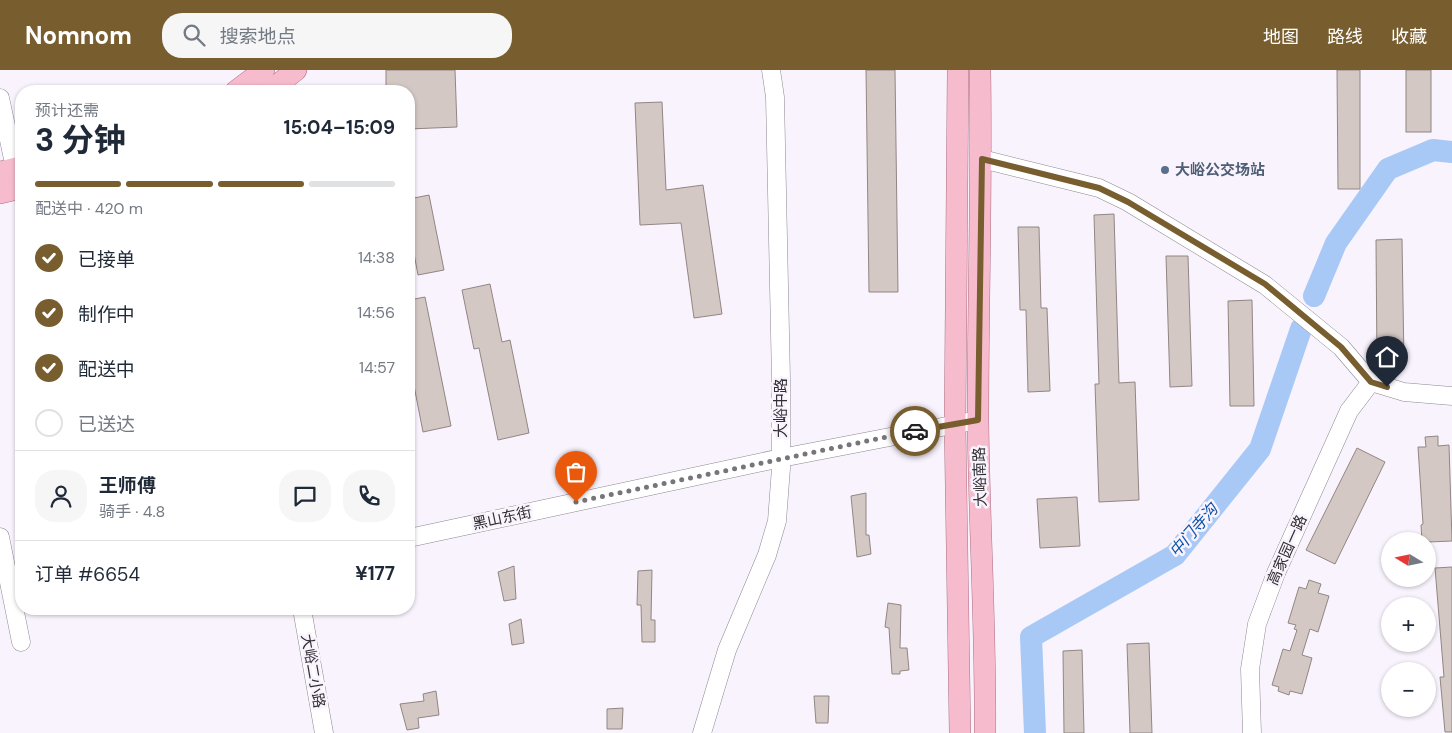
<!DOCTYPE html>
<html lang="zh">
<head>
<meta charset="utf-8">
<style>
  body { margin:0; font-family:"DM Sans","Noto Sans SC",sans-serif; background:#f6f6f7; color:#1f2937; height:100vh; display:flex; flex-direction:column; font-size:19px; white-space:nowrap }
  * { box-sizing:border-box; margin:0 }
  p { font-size:16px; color:#747a83 }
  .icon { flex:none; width:28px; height:28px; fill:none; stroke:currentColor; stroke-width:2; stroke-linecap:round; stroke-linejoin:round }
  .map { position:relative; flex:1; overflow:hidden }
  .drawer { position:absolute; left:15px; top:15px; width:400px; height:530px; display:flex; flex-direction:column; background:#fff; border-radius:20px; box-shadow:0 1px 4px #0004 }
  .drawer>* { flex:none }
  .needle { width:32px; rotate:280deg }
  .controls { position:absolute; left:1381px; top:462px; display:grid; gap:10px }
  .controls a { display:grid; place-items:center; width:55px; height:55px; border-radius:50%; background:#fff; box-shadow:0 1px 4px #0004; font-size:25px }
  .pin { position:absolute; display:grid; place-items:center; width:42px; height:42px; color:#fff; margin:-51px -21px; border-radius:50% 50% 50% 0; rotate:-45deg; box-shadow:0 0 5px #0007 }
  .pin .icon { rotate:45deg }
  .courier { position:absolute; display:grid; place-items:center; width:50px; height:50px; margin:-25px; border:4px solid #785d2f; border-radius:50%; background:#fff; color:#222; box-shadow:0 1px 6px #0007 }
  .headline em { font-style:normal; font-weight:700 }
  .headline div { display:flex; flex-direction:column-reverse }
  .headline { display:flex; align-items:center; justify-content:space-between; height:85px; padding:0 20px }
  h1 { font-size:32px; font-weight:700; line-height:38px }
  .bar { display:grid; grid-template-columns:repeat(4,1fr); gap:8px 5px; align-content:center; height:60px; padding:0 20px }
  .bar i { height:6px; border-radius:4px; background:#e0e1e3 }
  .bar .active { background:#785d2f }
  .bar p { grid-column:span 4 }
  .line { display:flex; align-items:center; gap:12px; padding:0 20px; border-top:1px solid #e0e1e3 }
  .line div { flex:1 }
  .round { display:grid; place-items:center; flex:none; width:52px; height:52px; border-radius:20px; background:#f6f6f7 }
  ol { padding:0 20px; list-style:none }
  li { display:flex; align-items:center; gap:15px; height:55px }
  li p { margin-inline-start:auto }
  li .icon { padding:5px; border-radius:50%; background:#785d2f; color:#fff; stroke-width:4 }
  li:last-child { color:#747a83 }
  li i { width:28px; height:28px; border:2px solid #e0e1e3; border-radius:50% }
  header { display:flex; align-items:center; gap:30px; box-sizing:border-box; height:70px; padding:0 25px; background:#785d2f; color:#fff }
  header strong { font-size:24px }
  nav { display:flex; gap:28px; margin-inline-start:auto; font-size:18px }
  .search { width:350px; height:45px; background:#f6f6f7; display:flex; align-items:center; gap:12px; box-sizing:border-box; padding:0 18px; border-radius:20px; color:#747a83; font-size:19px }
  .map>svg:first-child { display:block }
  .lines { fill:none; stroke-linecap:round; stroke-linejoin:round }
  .river { stroke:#a8c9f6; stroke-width:22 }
  .building { fill:#d4c8c5; stroke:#928684 }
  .minor-casing { stroke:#8d8891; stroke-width:19 }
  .major-casing { stroke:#ad6e82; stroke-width:22 }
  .minor { stroke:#fff; stroke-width:18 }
  .major { stroke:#f6bccd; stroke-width:21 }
  .done { stroke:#77747a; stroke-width:5; stroke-dasharray:0 9 }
  .route { stroke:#785d2f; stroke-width:6 }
  .service-dot { fill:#5c6f8a; stroke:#f9f3fd; stroke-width:2 }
  .labels { text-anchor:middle; stroke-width:5; stroke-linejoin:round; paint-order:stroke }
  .service-label { font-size:15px; font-weight:bold; fill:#4e5e75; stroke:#f9f3fd; text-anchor:start }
  .street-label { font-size:15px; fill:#312f33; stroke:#f9f3fd }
  .water-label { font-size:16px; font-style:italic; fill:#0b53a8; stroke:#f9f3fd }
</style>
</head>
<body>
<header>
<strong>Nomnom</strong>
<div class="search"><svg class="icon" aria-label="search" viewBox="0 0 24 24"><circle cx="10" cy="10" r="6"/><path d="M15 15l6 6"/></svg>搜索地点</div>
<nav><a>地图</a><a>路线</a><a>收藏</a></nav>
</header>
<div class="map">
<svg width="1452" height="663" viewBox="0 0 1452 663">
  <rect width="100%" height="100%" fill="#f9f3fd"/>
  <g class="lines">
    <!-- river -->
    <g class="river">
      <polyline points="1314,226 1336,173 1388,99 1433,80 1452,82"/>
      <polyline points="1035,663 1031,567 1175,485 1260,379 1301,259"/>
    </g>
  </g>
  <!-- building -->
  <g class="building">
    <polygon points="386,0 455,0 457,57 409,59 409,21 386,21"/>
    <polygon points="866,0 895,0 898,222 869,222"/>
    <polygon points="1337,0 1360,0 1360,119 1338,119"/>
    <rect x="1406" y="0" width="25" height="62"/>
    <polygon points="662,32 666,120 703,115 722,244 694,248 681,153 640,155 635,33"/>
    <polygon points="429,125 444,200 418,205 409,157 409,129"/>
    <polygon points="1114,144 1119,313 1135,312 1139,430 1099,432 1095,314 1099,314 1094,145"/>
    <polygon points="1018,157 1039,157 1041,238 1047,238 1050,321 1028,322 1026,240 1020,240"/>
    <polygon points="1402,169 1404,293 1377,294 1376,170"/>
    <polygon points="1166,186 1188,186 1192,316 1170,317"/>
    <polygon points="490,214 502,272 510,270 529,363 498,370 479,278 474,279 462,220"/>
    <polygon points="425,227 451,356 423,362 409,290 409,230"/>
    <polygon points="1252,230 1254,336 1230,336 1228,231"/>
    <polygon points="1438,366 1438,376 1449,375 1452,471 1428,472 1422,471 1421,455 1423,454 1418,377 1426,377 1425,367"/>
    <polygon points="1357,378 1385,392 1335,494 1306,480"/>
    <polygon points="866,423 866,465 869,465 871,484 857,487 851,426"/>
    <polygon points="1077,427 1080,476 1040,478 1037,429"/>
    <polygon points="514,496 516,529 504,531 498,502"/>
    <polygon points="1452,497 1452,662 1445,662 1440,607 1444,607 1435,498"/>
    <polygon points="652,500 651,550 655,550 655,572 642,572 641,535 637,535 638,501"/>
    <polygon points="1309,510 1321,514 1318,523 1329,526 1318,562 1310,559 1302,585 1312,588 1302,624 1290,621 1289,625 1278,621 1279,617 1272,615 1283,579 1290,581 1297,560 1294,559 1296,555 1288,553 1299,517 1306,519"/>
    <polygon points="888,533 901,535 900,578 907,578 909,600 900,601 900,604 892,604 889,558 885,557"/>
    <polygon points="521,549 524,573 512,575 509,554"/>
    <polygon points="1149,573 1152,663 1130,663 1127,574"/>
    <polygon points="1082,580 1084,663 1064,663 1063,581"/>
    <polygon points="436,621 439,645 418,648 419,658 407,660 400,634 424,631 423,624"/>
    <polygon points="814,626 829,626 828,653 816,653"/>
    <polygon points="623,638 622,659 607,659 607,639"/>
  </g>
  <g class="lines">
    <defs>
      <g id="minor">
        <polyline points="0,28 15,98"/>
        <polyline points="982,89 1099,118 1128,132 1265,215 1341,277 1371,312 1404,322 1452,326"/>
        <polyline points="0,467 21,572"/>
        <polyline points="409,468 781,388 978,350"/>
        <polyline points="302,539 324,663"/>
        <polyline points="702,663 727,580 767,485 777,451 781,398 781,310 775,27 771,0"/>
        <polyline points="1252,663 1250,599 1257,554 1276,503 1349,341 1371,312"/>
      </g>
      <g id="major">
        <polyline points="958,0 955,354 960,663"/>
        <path d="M980,0C982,116 978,232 978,349C979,453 986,558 985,663"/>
        <polyline points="236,21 264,0"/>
        <polyline points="270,21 296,0"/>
        <polyline points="0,102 21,97"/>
        <polyline points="0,123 21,118"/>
      </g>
    </defs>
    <!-- minor casing -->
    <use href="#minor" class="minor-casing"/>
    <!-- major casing -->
    <use href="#major" class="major-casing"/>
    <!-- minor -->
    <use href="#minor" class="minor"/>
    <!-- major -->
    <use href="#major" class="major"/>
  </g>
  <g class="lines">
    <!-- done -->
    <polyline class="done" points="576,432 915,361"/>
    <!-- route -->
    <polyline class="route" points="915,361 978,350 982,89 1099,118 1128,132 1265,214 1341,277 1371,312 1387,317"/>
  </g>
  <!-- markers -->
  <circle class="service-dot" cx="1165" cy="100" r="5"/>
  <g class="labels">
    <!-- service labels -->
    <g class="service-label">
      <text x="1175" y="105">大峪公交场站</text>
    </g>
    <!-- street labels -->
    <g class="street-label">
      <text transform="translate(781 338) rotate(-90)" y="5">大峪中路</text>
      <text transform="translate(980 407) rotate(-92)" y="5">大峪南路</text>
      <text transform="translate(502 448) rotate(-12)" y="5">黑山东街</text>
      <text transform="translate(1287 480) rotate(-66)" y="5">高家园一路</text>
      <text transform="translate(313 601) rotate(80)" y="5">大峪二小路</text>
    </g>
    <!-- water labels -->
    <g class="water-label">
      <text transform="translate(1193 460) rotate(-49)" y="6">中门寺沟</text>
    </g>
  </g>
</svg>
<div class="controls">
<a><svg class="needle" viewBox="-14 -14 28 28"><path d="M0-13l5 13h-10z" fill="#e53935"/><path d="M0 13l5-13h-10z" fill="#747a83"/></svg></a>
<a>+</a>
<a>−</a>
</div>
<div class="pin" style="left:576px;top:432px;background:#ea580c"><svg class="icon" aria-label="bag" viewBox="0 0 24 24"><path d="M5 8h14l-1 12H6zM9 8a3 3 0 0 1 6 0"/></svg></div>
<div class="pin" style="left:1387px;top:317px;background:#1f2937"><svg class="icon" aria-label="home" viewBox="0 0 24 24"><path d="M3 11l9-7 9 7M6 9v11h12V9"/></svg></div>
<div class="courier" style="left:915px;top:361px"><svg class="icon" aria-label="car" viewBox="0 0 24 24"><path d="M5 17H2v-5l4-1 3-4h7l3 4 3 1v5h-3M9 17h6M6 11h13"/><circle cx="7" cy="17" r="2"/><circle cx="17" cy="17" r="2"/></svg></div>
<section class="drawer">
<div class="headline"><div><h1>3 分钟</h1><p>预计还需</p></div><em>15:04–15:09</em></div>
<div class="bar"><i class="active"></i><i class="active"></i><i class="active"></i><i></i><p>配送中 · 420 m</p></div>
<ol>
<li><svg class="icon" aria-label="check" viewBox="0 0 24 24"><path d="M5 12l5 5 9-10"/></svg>已接单<p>14:38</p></li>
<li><svg class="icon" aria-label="check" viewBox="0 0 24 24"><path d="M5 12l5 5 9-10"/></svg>制作中<p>14:56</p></li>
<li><svg class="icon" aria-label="check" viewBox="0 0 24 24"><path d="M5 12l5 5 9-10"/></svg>配送中<p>14:57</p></li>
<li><i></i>已送达</li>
</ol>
<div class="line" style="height:90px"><a class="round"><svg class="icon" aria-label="person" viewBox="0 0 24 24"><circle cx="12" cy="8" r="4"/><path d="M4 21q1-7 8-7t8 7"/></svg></a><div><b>王师傅</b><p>骑手 · 4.8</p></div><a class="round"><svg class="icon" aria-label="chat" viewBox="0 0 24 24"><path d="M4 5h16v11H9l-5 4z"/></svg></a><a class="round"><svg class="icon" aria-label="phone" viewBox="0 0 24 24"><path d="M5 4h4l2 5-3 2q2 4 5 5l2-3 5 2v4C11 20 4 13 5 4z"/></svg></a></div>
<div class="line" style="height:65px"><div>订单 #6654</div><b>¥177</b></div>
</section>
</div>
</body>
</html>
